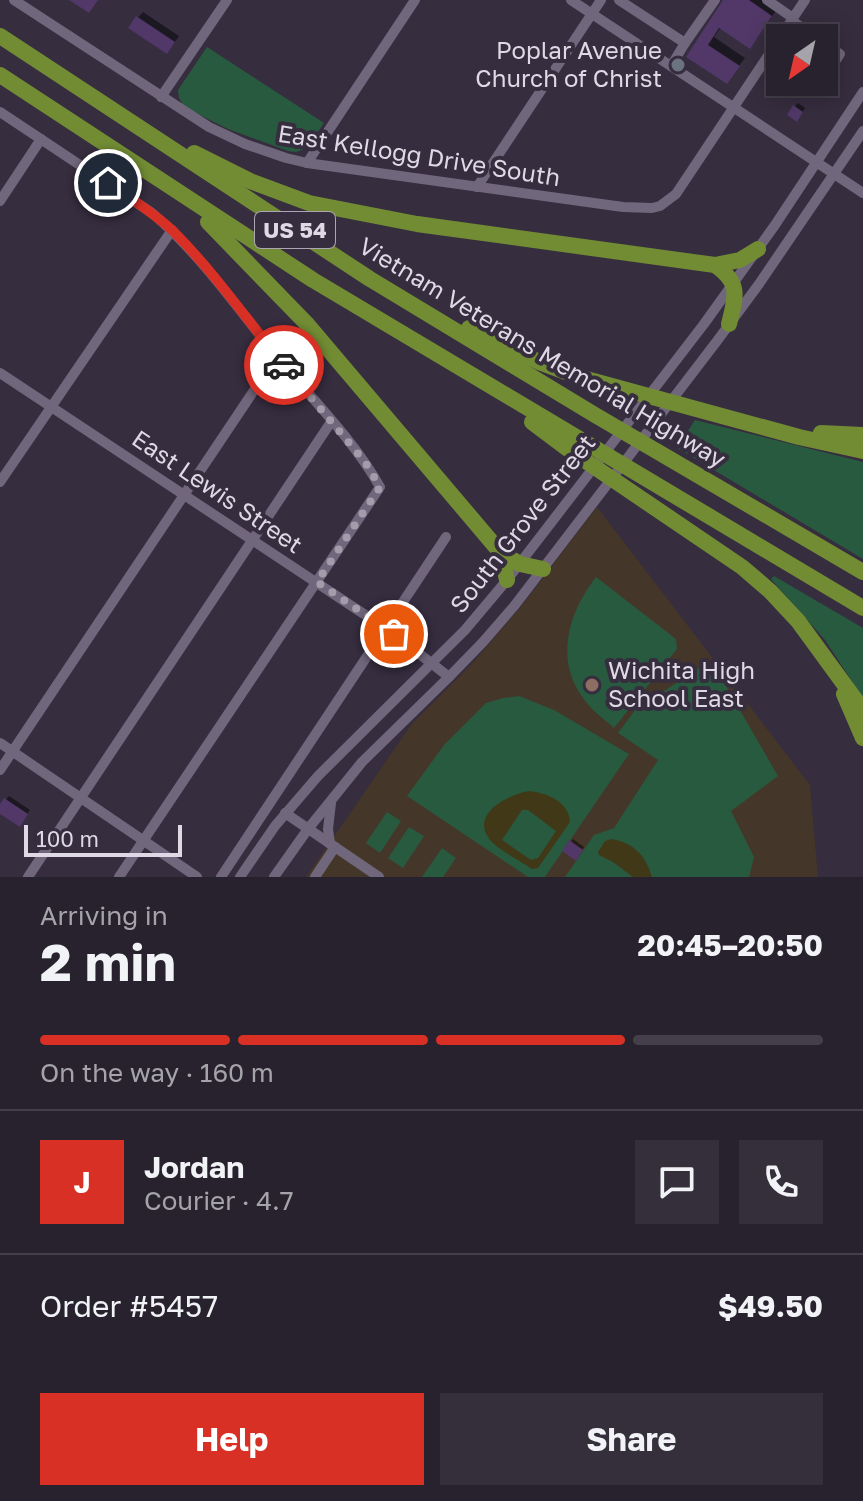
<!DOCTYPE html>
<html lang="en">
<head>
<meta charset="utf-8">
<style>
  body { margin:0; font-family:"Golos Text",sans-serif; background:#342f3b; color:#f1f3f6; height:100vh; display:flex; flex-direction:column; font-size:30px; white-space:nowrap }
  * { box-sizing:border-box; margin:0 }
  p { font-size:26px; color:#a5a4aa }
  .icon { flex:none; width:44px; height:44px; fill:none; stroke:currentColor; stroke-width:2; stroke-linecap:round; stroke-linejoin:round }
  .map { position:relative; height:877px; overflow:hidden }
  .drawer { display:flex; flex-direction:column; background:#28222f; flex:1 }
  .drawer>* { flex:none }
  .needle { width:52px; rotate:214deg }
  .controls { position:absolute; left:766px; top:24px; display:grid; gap:16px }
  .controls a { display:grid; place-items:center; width:72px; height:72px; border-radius:0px; background:#28222f; box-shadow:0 4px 20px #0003,0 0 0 2px #443f4b; font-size:40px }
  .scale { position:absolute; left:24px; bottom:20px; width:158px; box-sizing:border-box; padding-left:8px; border:4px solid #ded9e5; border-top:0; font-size:22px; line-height:28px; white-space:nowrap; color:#ded9e5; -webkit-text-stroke:6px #362d3f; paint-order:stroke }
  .pin { position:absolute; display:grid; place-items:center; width:68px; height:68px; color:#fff; margin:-34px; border:4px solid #fff; border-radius:50%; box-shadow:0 2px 8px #0007 }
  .courier { position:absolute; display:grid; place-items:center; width:80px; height:80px; margin:-40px; border:6px solid #d93025; border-radius:50%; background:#fff; color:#222; box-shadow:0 2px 10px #0007 }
  .headline em { font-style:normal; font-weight:700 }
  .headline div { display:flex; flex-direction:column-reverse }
  .headline { display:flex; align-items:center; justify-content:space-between; height:136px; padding:0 40px }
  h1 { font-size:52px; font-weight:700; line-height:60px }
  .bar { display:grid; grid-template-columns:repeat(4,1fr); gap:12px 8px; align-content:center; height:96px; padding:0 40px }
  .bar i { height:10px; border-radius:6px; background:#443f4b }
  .bar .active { background:#d93025 }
  .bar p { grid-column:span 4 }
  .line { display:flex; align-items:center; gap:20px; padding:0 40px; border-top:2px solid #443f4b }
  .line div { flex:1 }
  .round { display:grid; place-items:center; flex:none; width:84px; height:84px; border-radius:0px; background:#342f3b }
  .action { display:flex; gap:16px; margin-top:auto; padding:16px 40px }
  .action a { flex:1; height:92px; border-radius:0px; background:#d93025; color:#fff; font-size:32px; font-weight:700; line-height:92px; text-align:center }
  .action a+a { background:#342f3b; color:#f1f3f6 }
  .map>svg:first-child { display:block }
  .education { fill:#443628 }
  .green { fill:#285a3f }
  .sand { fill:#413818; fill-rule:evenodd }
  .shadow { fill:#0007 }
  .building { fill:#513868 }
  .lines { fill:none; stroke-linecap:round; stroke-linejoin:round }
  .minor { stroke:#71677c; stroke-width:10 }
  .highway { stroke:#728c34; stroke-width:16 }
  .done { stroke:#a39dab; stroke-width:8; stroke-dasharray:0 14.4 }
  .route { stroke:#d93025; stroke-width:10 }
  .worship-dot { fill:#6b7280; stroke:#362d3f; stroke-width:3 }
  .education-dot { fill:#8d6e63; stroke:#362d3f; stroke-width:3 }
  .labels { text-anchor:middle; stroke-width:8; stroke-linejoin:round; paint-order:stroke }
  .shield { fill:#362d3f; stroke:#aca5b3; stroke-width:2 }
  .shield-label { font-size:22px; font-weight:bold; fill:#ded9e5 }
  .poi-label { font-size:24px; fill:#ded9e5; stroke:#362d3f; text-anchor:end }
  .street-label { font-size:24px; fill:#ded9e5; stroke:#362d3f }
</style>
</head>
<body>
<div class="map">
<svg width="863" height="877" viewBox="0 0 863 877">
  <rect width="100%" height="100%" fill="#362d3f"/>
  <!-- education -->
  <polygon class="education" points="597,507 810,785 818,877 306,877 411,725 470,666 520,608"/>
  <!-- green -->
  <g class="green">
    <path d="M207,47L324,123C314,137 307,156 288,151L228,129L196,113L183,105L179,98L178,90Z"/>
    <polygon points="695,420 863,462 863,559 677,448"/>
    <polygon points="774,576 863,628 863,698 825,640 771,579"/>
    <path d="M596,577L676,639L677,649L614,728C604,719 591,710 583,698C554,658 569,612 596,577Z"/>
    <polygon points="705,664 715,667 778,776 731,811 754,857 749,877 565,877 594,835 614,828 658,760 618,733 644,698 649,701"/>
    <polygon points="519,696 554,710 629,754 545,877 528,877 407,796 444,745 486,703 503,698"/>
    <polygon points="387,812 401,821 380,853 366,843"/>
    <polygon points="409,827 424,836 403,868 388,858"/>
    <polygon points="442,848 456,858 443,877 422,877"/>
  </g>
  <!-- sand -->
  <g class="sand">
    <path d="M529,791C548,793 569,802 570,822L538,868L532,869C522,862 497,849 490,840C469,814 509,794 529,791ZM522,810H528L556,831L538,858L531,860L502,840Z"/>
    <path d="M612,839C634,843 646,856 652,877H633L613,862L599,855L598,852L605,841Z"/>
  </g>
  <!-- shadow -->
  <g class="shadow">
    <polygon points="724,0 765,0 777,9 756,40 721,27 714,37 745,58 727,82 689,56"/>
    <polygon points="143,12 179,36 172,46 130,27"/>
    <polygon points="798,103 805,108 800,116 795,106"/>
    <polygon points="9,796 30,810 22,821 0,812 0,808"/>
    <polygon points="573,839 584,847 578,855 571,842"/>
  </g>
  <!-- building -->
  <g class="building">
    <polygon points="69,0 98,0 89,13"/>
    <polygon points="723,0 749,0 772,16 750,49 719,28 708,45 740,66 727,84 686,57"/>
    <polygon points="136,16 175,42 167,54 128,28"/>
    <polygon points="793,105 803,112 797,122 787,115"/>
    <polygon points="4,798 28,814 20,827 0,814 0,804"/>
    <polygon points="569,840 583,850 576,861 562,851"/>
  </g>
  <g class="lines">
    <!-- minor -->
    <g class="minor">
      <polyline points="14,0 209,127 245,144 286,158 307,163 623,207 652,208 660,206 676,194 805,0"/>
      <polyline points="571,0 863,193"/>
      <polyline points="619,0 685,43 671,66"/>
      <polyline points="767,0 793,18"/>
      <polyline points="792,21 817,38"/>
      <polyline points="685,43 715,0"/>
      <polyline points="824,43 840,54 824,78"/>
      <polyline points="161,97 227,0"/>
      <path d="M0,112L152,213C201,255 237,307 277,357C312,399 353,439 380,487L119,877"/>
      <polyline points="307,163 415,0"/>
      <polyline points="477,187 601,0"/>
      <polyline points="0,201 41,139"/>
      <polyline points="0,373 394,634 449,677"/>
      <polyline points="0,482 172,230"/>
      <polyline points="0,743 197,877"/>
      <polyline points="0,770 277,356"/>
      <polyline points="285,813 379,877"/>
      <polyline points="330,844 328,829 331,803"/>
      <polyline points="28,877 331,422"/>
      <polyline points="221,877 446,537"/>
      <polyline points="240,877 275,826 318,776 465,630 507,580 704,324 775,225 863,92"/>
      <polyline points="274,877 308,829 362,762 449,677 483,642 515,605 717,341 759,284 863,131"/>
      <polyline points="315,877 335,847"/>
    </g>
    <!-- highway -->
    <g class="highway">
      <polyline points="0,36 370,279 595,415 863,572"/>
      <polyline points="0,75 313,280 863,608"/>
      <path d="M194,153L250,181L309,203L417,224L715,265C741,283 736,296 729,324"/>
      <polyline points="208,222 306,323 501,553 520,564 543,569"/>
      <polyline points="715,265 740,260 758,249"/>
      <polyline points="469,328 539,362 579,377 799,437 863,451"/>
      <polyline points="532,422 568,449 742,567 770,591 798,621 863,710"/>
      <polyline points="821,433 863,435"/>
      <polyline points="501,553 507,580"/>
      <polyline points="844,694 863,738"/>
    </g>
  </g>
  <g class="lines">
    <!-- done -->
    <polyline class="done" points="284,365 365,462 380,487 317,582 394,634"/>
    <!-- route -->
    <path class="route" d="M108,183C130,198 153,212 173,231C214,272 247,320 284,365"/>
  </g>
  <!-- markers -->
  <circle class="worship-dot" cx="678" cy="65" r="8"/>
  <circle class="education-dot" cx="592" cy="685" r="8"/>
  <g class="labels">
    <!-- shield labels -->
    <rect class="shield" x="255" y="212" width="80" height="36" rx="6"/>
    <g class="shield-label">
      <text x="295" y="238">US 54</text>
    </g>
    <!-- poi labels -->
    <g class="poi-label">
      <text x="662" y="59">Poplar Avenue<tspan x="662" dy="28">Church of Christ</tspan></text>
      <text x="608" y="679" text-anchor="start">Wichita High<tspan x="608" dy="28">School East</tspan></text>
    </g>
    <!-- street labels -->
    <g class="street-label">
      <text transform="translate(419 156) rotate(9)" y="8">East Kellogg Drive South</text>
      <text transform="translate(542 353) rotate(31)" y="8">Vietnam Veterans Memorial Highway</text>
      <text transform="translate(217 492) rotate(34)" y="8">East Lewis Street</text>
      <text transform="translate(523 524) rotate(-52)" y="8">South Grove Street</text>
    </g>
  </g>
</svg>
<div class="controls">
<a><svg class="needle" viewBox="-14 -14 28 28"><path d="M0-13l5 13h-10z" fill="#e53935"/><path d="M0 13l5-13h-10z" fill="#a5a4aa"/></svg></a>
</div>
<div class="scale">100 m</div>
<div class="pin" style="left:394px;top:634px;background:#ea580c"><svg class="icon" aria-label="bag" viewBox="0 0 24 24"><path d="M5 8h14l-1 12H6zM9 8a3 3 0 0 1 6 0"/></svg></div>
<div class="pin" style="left:108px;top:183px;background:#1f2937"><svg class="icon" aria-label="home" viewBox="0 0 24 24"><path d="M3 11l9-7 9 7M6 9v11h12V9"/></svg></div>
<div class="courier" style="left:284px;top:365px"><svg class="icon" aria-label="car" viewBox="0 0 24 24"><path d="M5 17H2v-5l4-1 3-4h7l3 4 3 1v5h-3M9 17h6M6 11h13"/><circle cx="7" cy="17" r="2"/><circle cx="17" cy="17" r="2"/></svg></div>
</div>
<section class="drawer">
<div class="headline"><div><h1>2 min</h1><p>Arriving in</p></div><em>20:45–20:50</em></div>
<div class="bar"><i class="active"></i><i class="active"></i><i class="active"></i><i></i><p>On the way · 160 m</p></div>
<div class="line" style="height:144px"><b class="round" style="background:#d93025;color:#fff">J</b><div><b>Jordan</b><p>Courier · 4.7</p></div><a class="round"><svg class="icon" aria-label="chat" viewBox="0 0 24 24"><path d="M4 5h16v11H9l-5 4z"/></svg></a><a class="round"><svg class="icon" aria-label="phone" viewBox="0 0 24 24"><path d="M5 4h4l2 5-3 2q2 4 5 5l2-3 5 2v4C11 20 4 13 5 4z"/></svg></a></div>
<div class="line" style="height:104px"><div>Order #5457</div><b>$49.50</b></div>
<div class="action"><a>Help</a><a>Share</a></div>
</section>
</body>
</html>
